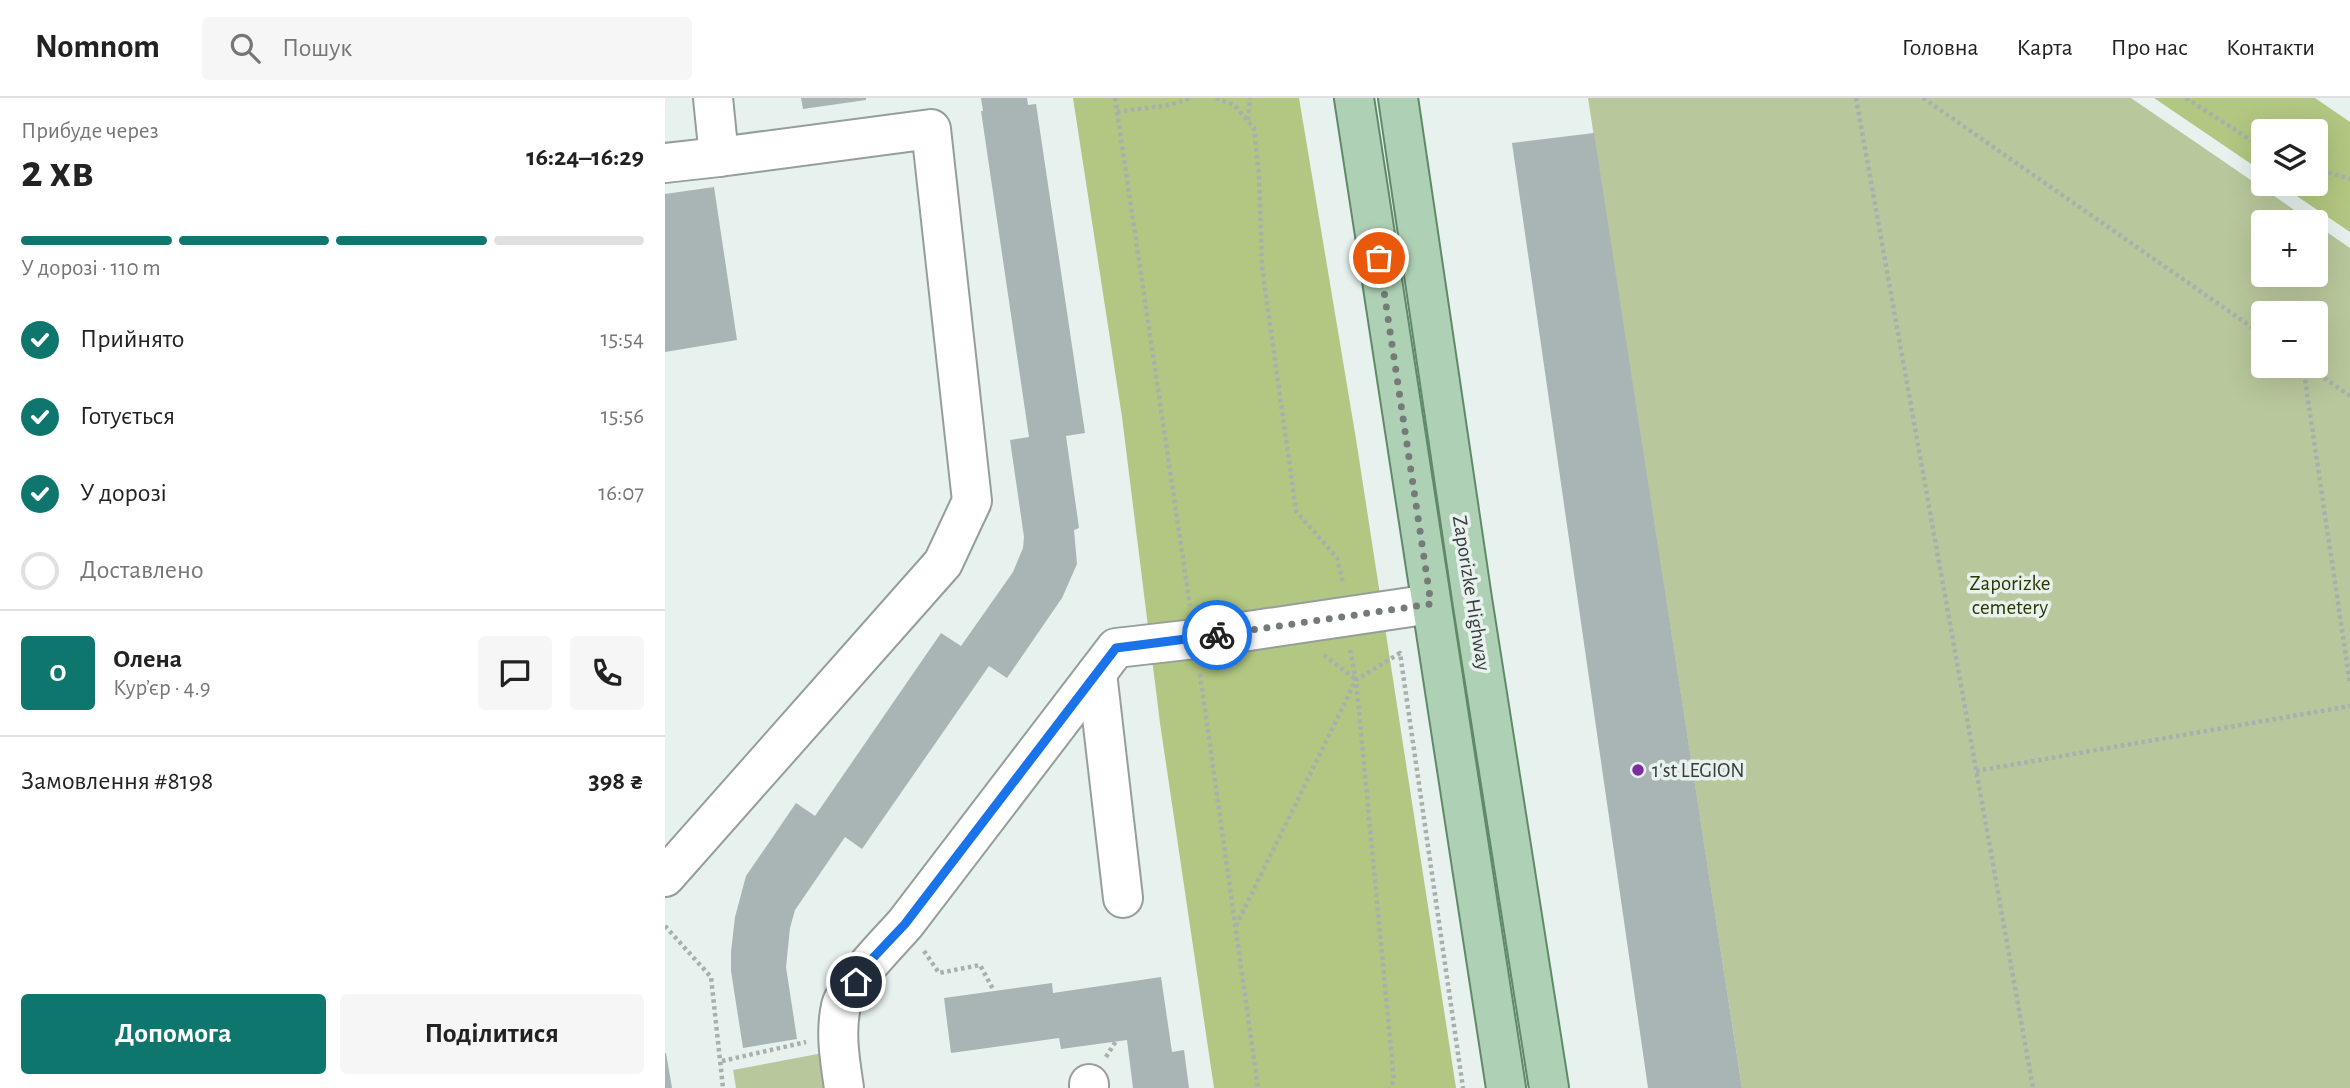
<!DOCTYPE html>
<html lang="uk">
<head>
<meta charset="utf-8">
<style>
  body { margin:0; font-family:"Alegreya Sans",sans-serif; background:#f6f6f6; color:#222; height:100vh; display:flex; flex-direction:column; font-size:26px; white-space:nowrap }
  * { box-sizing:border-box; margin:0 }
  p { font-size:23px; color:#767676 }
  .icon { flex:none; width:38px; height:38px; fill:none; stroke:currentColor; stroke-width:2; stroke-linecap:round; stroke-linejoin:round }
  .map { position:relative; flex:1; overflow:hidden }
  .drawer { display:flex; flex-direction:column; background:#fff; width:665px }
  .drawer>* { flex:none }
  .buttons { position:absolute; left:1586px; top:21px; display:grid; gap:14px }
  .buttons a { display:grid; place-items:center; width:77px; height:77px; border-radius:7px; background:#fff; box-shadow:0 7px 28px #0002; font-size:35px }
  .pin { position:absolute; display:grid; place-items:center; width:60px; height:60px; color:#fff; margin:-30px; border:4px solid #fff; border-radius:50%; box-shadow:0 2px 7px #0007 }
  .courier { position:absolute; display:grid; place-items:center; width:70px; height:70px; margin:-35px; border:5px solid #1a73e8; border-radius:50%; background:#fff; color:#222; box-shadow:0 2px 9px #0007 }
  .headline em { font-style:normal; font-weight:700 }
  .headline div { display:flex; flex-direction:column-reverse }
  .headline { display:flex; align-items:center; justify-content:space-between; height:119px; padding:0 21px }
  h1 { font-size:46px; font-weight:700; line-height:52px }
  .bar { display:grid; grid-template-columns:repeat(4,1fr); gap:10px 7px; align-content:center; height:84px; padding:0 21px }
  .bar i { height:9px; border-radius:5px; background:#e0e0e0 }
  .bar .current { background:#0f766e }
  .bar p { grid-column:span 4 }
  .line { display:flex; align-items:center; gap:18px; padding:0 21px; border-top:2px solid #e0e0e0 }
  .line div { flex:1 }
  .round { display:grid; place-items:center; flex:none; width:74px; height:74px; border-radius:7px; background:#f6f6f6 }
  ol { padding:0 21px; list-style:none }
  li { display:flex; align-items:center; gap:21px; height:77px }
  li p { margin-inline-start:auto }
  li .icon { padding:7px; border-radius:50%; background:#0f766e; color:#fff; stroke-width:4 }
  li:last-child { color:#767676 }
  li i { width:38px; height:38px; border:4px solid #e0e0e0; border-radius:50% }
  .primary-button { display:flex; gap:14px; margin-top:auto; padding:14px 21px }
  .primary-button a { flex:1; height:80px; border-radius:7px; background:#0f766e; color:#fff; font-size:28px; font-weight:700; line-height:80px; text-align:center }
  .primary-button a+a { background:#f6f6f6; color:#222 }
  header { display:flex; align-items:center; gap:42px; box-sizing:border-box; height:98px; padding:0 35px; background:#fff; border-bottom:2px solid #e0e0e0 }
  header strong { font-size:33px }
  nav { display:flex; gap:38px; margin-inline-start:auto; font-size:24px }
  .search { width:490px; height:63px; background:#f6f6f6; display:flex; align-items:center; gap:18px; box-sizing:border-box; padding:0 24px; border-radius:7px; color:#767676; font-size:26px }
  main { display:flex; flex:1; min-height:0 }
  .map>svg:first-child { display:block }
  .green { fill:#b9c79c; fill-rule:evenodd }
  .forest { fill:#b2c781 }
  .building { fill:#a9b4b5 }
  .lines { fill:none; stroke-linecap:round; stroke-linejoin:round }
  .minor-casing { stroke:#959e9b; stroke-width:42 }
  .major-casing { stroke:#618969; stroke-width:42 }
  .path { stroke:#a8b0ae; stroke-width:4.5; stroke-dasharray:3.5 3.5; stroke-linecap:butt }
  .minor { stroke:#fff; stroke-width:38 }
  .major { stroke:#aed1b5; stroke-width:38 }
  .done { stroke:#757b79; stroke-width:7; stroke-dasharray:0 12.6 }
  .route { stroke:#1a73e8; stroke-width:9 }
  .poi-dot { fill:#7c2e9f; stroke:#e7f1ee; stroke-width:2.5 }
  .labels { text-anchor:middle; stroke-width:7; stroke-linejoin:round; paint-order:stroke }
  .park-label { font-size:21px; fill:#2b3701; stroke:#e7f1ee }
  .street-label { font-size:21px; fill:#373b3a; stroke:#e7f1ee }
  .poi-label { font-size:21px; fill:#373b3a; stroke:#e7f1ee; text-anchor:start }
</style>
</head>
<body>
<header>
<strong>Nomnom</strong>
<div class="search"><svg class="icon" aria-label="search" viewBox="0 0 24 24"><circle cx="10" cy="10" r="6"/><path d="M15 15l6 6"/></svg>Пошук</div>
<nav><a>Головна</a><a>Карта</a><a>Про нас</a><a>Контакти</a></nav>
</header>
<main>
<section class="drawer">
<div class="headline"><div><h1>2 хв</h1><p>Прибуде через</p></div><em>16:24–16:29</em></div>
<div class="bar"><i class="current"></i><i class="current"></i><i class="current"></i><i></i><p>У дорозі · 110 m</p></div>
<ol>
<li><svg class="icon" aria-label="check" viewBox="0 0 24 24"><path d="M5 12l5 5 9-10"/></svg>Прийнято<p>15:54</p></li>
<li><svg class="icon" aria-label="check" viewBox="0 0 24 24"><path d="M5 12l5 5 9-10"/></svg>Готується<p>15:56</p></li>
<li><svg class="icon" aria-label="check" viewBox="0 0 24 24"><path d="M5 12l5 5 9-10"/></svg>У дорозі<p>16:07</p></li>
<li><i></i>Доставлено</li>
</ol>
<div class="line" style="height:126px"><b class="round" style="background:#0f766e;color:#fff">О</b><div><b>Олена</b><p>Кур’єр · 4.9</p></div><a class="round"><svg class="icon" aria-label="chat" viewBox="0 0 24 24"><path d="M4 5h16v11H9l-5 4z"/></svg></a><a class="round"><svg class="icon" aria-label="phone" viewBox="0 0 24 24"><path d="M5 4h4l2 5-3 2q2 4 5 5l2-3 5 2v4C11 20 4 13 5 4z"/></svg></a></div>
<div class="line" style="height:91px"><div>Замовлення #8198</div><b>398 ₴</b></div>
<div class="primary-button"><a>Допомога</a><a>Поділитися</a></div>
</section>
<div class="map">
<svg width="1685" height="990" viewBox="0 0 1685 990">
  <rect width="100%" height="100%" fill="#e7f1ee"/>
  <!-- green -->
  <g class="green">
    <path d="M923,0H1466L1647,124H1598V177H1650V126L1685,150V990H1077ZM1598,215H1650V268H1598Z"/>
    <polygon points="174,952 179,990 71,990 68,972"/>
  </g>
  <!-- forest -->
  <g class="forest">
    <polygon points="408,0 634,0 691,341 791,990 549,990 495,625 457,319"/>
    <polygon points="1489,0 1650,0 1685,24 1685,134 1614,86 1650,86 1650,33 1598,33 1598,74"/>
  </g>
  <!-- building -->
  <g class="building">
    <polygon points="136,0 201,0 201,2 138,11"/>
    <polygon points="316,0 362,0 363,7 371,6 420,335 401,338 414,430 409,432 412,466 397,500 342,580 324,568 197,751 180,739 130,812 125,830 121,869 132,941 78,950 66,873 66,854 70,819 81,778 131,705 150,718 276,535 296,548 348,474 358,450 359,439 345,342 364,339 316,13 318,13"/>
    <polygon points="929,35 1077,990 983,990 847,45"/>
    <polygon points="49,89 72,242 0,254 0,96"/>
    <polygon points="496,879 507,954 519,952 524,990 468,990 462,942 396,951 394,940 286,955 279,900 387,885 388,895"/>
    <polygon points="0,955 1,955 7,990 0,990"/>
  </g>
  <g class="lines">
    <defs>
      <g id="minor">
        <polyline points="0,65 54,59 48,0"/>
        <polyline points="432,575 458,800"/>
        <polyline points="0,779 278,465 307,403 266,31 54,59"/>
        <polyline points="424,986 424,990"/>
        <path d="M179,990C175,963 170,935 176,908C182,886 224,844 240,826L451,550L530,541L766,506"/>
      </g>
      <g id="major">
        <polyline points="689,0 841,990"/>
        <polyline points="733,0 807,501 884,990"/>
      </g>
    </defs>
    <!-- minor casing -->
    <use href="#minor" class="minor-casing"/>
    <!-- major casing -->
    <use href="#major" class="major-casing"/>
    <!-- path -->
    <g class="path">
      <polyline points="450,0 525,508"/>
      <polyline points="551,0 569,7 589,30 594,78 597,169 631,413 672,460 678,485"/>
      <polyline points="1191,0 1368,990"/>
      <polyline points="1258,0 1598,237"/>
      <polyline points="1521,0 1598,50"/>
      <polyline points="452,14 504,7 526,0"/>
      <polyline points="583,22 585,0"/>
      <polyline points="1650,70 1685,81"/>
      <polyline points="1638,268 1685,586"/>
      <polyline points="1642,268 1685,298"/>
      <polyline points="685,552 691,582 729,983 725,990"/>
      <polyline points="659,557 691,582"/>
      <polyline points="535,576 593,990"/>
      <polyline points="1311,673 1685,608"/>
      <polyline points="0,828 46,879 58,990"/>
      <polyline points="571,828 691,582 735,555 798,990"/>
      <polyline points="259,853 274,875 315,867 329,893"/>
      <polyline points="441,959 451,943"/>
      <polyline points="57,963 141,944"/>
    </g>
    <!-- minor -->
    <use href="#minor" class="minor"/>
    <!-- major -->
    <use href="#major" class="major"/>
  </g>
  <g class="lines">
    <!-- done -->
    <polyline class="done" points="552,537 766,506 714,160"/>
    <!-- route -->
    <polyline class="route" points="191,884 206,862 240,826 451,550 552,537"/>
  </g>
  <!-- markers -->
  <circle class="poi-dot" cx="973" cy="672" r="7"/>
  <g class="labels">
    <!-- park labels -->
    <g class="park-label">
      <text x="1345" y="492">Zaporizke<tspan x="1345" dy="24">cemetery</tspan></text>
    </g>
    <!-- street labels -->
    <g class="street-label">
      <text transform="translate(807 495) rotate(81)" y="7">Zaporizke Highway</text>
    </g>
    <!-- poi labels -->
    <g class="poi-label">
      <text x="987" y="679">1'st LEGION</text>
    </g>
  </g>
</svg>
<div class="buttons">
<a><svg class="icon" aria-label="layers" viewBox="0 0 24 24"><path d="M12 4l9 5-9 5-9-5zM3 14l9 5 9-5"/></svg></a>
<a>+</a>
<a>−</a>
</div>
<div class="pin" style="left:714px;top:160px;background:#ea580c"><svg class="icon" aria-label="bag" viewBox="0 0 24 24"><path d="M5 8h14l-1 12H6zM9 8a3 3 0 0 1 6 0"/></svg></div>
<div class="pin" style="left:191px;top:884px;background:#1f2937"><svg class="icon" aria-label="home" viewBox="0 0 24 24"><path d="M3 11l9-7 9 7M6 9v11h12V9"/></svg></div>
<div class="courier" style="left:552px;top:537px"><svg class="icon" aria-label="bike" viewBox="0 0 24 24"><circle cx="6" cy="16" r="4"/><circle cx="18" cy="16" r="4"/><path d="M6 16l4-8h5l3 8M10 8l3 8H6M13 5h3"/></svg></div>
</div>
</main>
</body>
</html>
